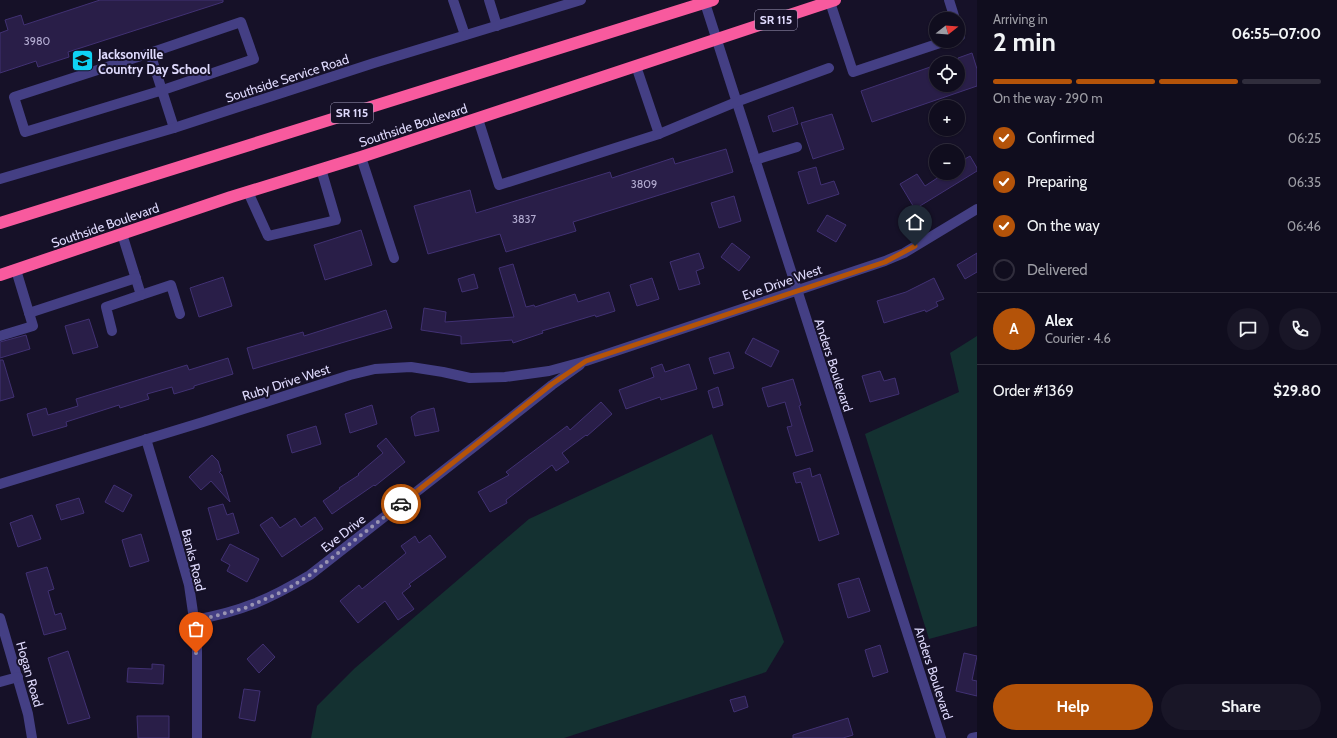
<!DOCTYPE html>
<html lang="en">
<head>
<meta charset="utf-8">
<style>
  body { margin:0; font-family:Cabin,sans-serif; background:#191627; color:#f1f3f6; height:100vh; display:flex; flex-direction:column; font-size:15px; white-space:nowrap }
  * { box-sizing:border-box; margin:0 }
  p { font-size:13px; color:#9c9ca4 }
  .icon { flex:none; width:22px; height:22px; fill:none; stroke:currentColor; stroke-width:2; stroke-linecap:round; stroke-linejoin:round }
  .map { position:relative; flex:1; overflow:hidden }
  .drawer { display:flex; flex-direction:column; background:#100d1e; width:360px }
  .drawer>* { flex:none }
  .needle { width:26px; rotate:73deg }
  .fabs { position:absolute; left:929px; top:12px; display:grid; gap:8px }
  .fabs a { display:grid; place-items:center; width:36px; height:36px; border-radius:50%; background:#100d1e; box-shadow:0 1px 3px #0004,0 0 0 1px #302d3c; font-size:20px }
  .pin { position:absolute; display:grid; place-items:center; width:34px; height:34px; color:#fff; margin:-41px -17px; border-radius:50% 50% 50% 0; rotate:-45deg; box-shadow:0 0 4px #0007 }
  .pin .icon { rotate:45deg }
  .courier { position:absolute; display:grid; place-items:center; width:40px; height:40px; margin:-20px; border:3px solid #b45309; border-radius:50%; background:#fff; color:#222; box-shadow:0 1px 5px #0007 }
  .overview em { font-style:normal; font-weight:700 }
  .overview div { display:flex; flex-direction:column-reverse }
  .overview { display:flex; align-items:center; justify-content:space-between; height:68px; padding:0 16px }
  h1 { font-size:26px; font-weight:700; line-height:30px }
  .bar { display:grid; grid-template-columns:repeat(4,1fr); gap:6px 4px; align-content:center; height:48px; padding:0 16px }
  .bar i { height:5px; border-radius:3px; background:#302d3c }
  .bar .current { background:#b45309 }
  .bar p { grid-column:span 4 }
  .line { display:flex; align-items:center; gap:10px; padding:0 16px; border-top:1px solid #302d3c }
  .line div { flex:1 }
  .round { display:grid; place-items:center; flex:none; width:42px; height:42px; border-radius:21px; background:#191627 }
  ol { padding:0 16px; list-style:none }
  li { display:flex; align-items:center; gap:12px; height:44px }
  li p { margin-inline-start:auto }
  li .icon { padding:4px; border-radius:50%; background:#b45309; color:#fff; stroke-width:4 }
  li:last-child { color:#9c9ca4 }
  li i { width:22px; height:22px; border:2px solid #302d3c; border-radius:50% }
  .primary-button { display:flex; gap:8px; margin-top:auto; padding:8px 16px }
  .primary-button a { flex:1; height:46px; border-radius:24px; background:#b45309; color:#fff; font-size:16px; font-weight:700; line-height:46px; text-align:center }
  .primary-button a+a { background:#191627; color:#f1f3f6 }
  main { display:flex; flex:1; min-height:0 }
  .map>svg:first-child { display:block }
  .green { fill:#143131 }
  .building { fill:#291e48; stroke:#413173 }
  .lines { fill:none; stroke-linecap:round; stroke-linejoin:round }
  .minor { stroke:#443f84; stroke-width:10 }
  .highway { stroke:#f85a9e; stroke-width:12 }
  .done { stroke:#9994b2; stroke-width:4; stroke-dasharray:0 7.2 }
  .route { stroke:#b45309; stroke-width:5 }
  .labels { text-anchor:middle; stroke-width:4; stroke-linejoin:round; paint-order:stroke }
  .number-label { font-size:11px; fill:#b2abd0 }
  .shield { fill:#161128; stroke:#a39ebd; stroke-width:1 }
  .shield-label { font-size:12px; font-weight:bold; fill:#dfdafd }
  .poi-label { font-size:13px; font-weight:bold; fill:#dfdafd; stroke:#161128; text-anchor:start }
  .street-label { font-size:13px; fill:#dfdafd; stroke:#161128 }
</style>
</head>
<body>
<main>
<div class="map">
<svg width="977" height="738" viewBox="0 0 977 738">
  <rect width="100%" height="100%" fill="#161128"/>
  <!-- green -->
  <g class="green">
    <polygon points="977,336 977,626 929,639 865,434 959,392 950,353"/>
    <polygon points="712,434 784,642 766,672 564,738 311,738 317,706 355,668 529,519"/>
  </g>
  <!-- building -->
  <g class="building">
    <polygon points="100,0 223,0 223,2 68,52 69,57 38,67 36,61 0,73 0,33 8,30 5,20 21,15 24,25"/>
    <polygon points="972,53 977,69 977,86 872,122 861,91 936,65 936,85 958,85 958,58"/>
    <polygon points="793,107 798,124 773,132 768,116"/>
    <polygon points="832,114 844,149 813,159 801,123"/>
    <polygon points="726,149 733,172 573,222 576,231 506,252 500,234 428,254 414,206 470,190 476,213 610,172 612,178 673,158 675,164"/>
    <polygon points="970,156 977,168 977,171 915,209 900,184 917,174 925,186 945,173 958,173 958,163"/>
    <polygon points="816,167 821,185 834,181 839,194 808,204 798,172"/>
    <polygon points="734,196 741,221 719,228 711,203"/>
    <polygon points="827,215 846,225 836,242 817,231"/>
    <polygon points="361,230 372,265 325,280 314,245"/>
    <polygon points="732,243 750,257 739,271 721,257"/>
    <polygon points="699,253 704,268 696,271 700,284 679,290 670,262"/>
    <polygon points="977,253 977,272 965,279 957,265"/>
    <polygon points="513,264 526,307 534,305 535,307 575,294 578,302 609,292 615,311 596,317 595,315 542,331 543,333 513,343 512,340 461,344 461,336 421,330 424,308 446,312 445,322 514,317 499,268"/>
    <polygon points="474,274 478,288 462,292 458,279"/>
    <polygon points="223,277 232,306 199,317 190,288"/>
    <polygon points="652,278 659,299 637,306 630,285"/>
    <polygon points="934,278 944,299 936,302 938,306 926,312 925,310 884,323 877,301 906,292"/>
    <polygon points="386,310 392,328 253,369 247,348 303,332 304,336"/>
    <polygon points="89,319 98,347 73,354 65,326"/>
    <polygon points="26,335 30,349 0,358 0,342"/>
    <polygon points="753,338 779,351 771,367 745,353"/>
    <polygon points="729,352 734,368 714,374 709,358"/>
    <polygon points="228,358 233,374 194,386 194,388 174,394 172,387 147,394 149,399 120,408 119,405 66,422 67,426 33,436 27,414 46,408 48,415 78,406 76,399 187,365 189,370"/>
    <polygon points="0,360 3,360 14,397 0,401"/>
    <polygon points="662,364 665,372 689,364 697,389 661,400 660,397 626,409 619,390 654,377 651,368"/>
    <polygon points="880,371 884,381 895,378 899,394 870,402 862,376"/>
    <polygon points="793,379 801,405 799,406 813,451 796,456 787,427 792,426 785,402 768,407 762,388"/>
    <polygon points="718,387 723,405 713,408 708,391"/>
    <polygon points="601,402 612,414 587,436 586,435 562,453 569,462 556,471 552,465 506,500 507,503 490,512 478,492 509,475 506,472 567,426 570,430"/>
    <polygon points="372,405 377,424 350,433 345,414"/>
    <polygon points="434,408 439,431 415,436 411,417 418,412"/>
    <polygon points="316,426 321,444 292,453 287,435"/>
    <polygon points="386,438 405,462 375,486 374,485 332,514 323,501 340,489 339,488 359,475 358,474 383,453 377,446"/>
    <polygon points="212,455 218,461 221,471 219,472 222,475 230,502 211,481 201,490 189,477"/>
    <polygon points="810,468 812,477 820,474 839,534 819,541 801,482 796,483 793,473"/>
    <polygon points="114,485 132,495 123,512 105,502"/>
    <polygon points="79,498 84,513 61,520 56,505"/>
    <polygon points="223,504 227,515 233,513 239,533 217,540 208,508"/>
    <polygon points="32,515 41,539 18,547 10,523"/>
    <polygon points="272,517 280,528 295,518 301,527 315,517 323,529 282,557 260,525"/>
    <polygon points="141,534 149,561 130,567 122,540"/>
    <polygon points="430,535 446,557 409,584 411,586 402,593 414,609 398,620 385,601 358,623 340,601 359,585 362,589 406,553 401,546 415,536 419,543"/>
    <polygon points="230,544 259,559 247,582 227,571 230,565 221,560"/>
    <polygon points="47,567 54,589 48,591 55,615 61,613 66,629 44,635 26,573"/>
    <polygon points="859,578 870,611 848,618 838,584"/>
    <polygon points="263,644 275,657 259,673 247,659"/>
    <polygon points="880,645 888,672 873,677 865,650"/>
    <polygon points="68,651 90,718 68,724 48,658"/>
    <polygon points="964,653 977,656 972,680 977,681 977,696 956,691"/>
    <polygon points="152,664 164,665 163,684 127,682 128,668 152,669"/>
    <polygon points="244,689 260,691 255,721 239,718"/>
    <polygon points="745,696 748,707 734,712 730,700"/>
    <polygon points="137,716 169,716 169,738 138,738"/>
    <polygon points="848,718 853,735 843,738 793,738 793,735"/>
  </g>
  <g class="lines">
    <!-- minor -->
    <g class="minor">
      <polyline points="453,0 465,35"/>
      <polyline points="489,0 497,26"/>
      <polyline points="704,0 941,738"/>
      <polyline points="949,0 955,19"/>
      <polyline points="830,2 853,72 946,41"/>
      <polyline points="958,29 960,36 958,37"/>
      <polyline points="150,53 241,22 254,59 163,90 25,132 14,97 150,53 174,128"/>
      <polyline points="636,66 659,134"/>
      <polyline points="478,119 499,185 659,134 736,102 829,68"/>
      <polyline points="361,157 394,258"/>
      <polyline points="755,160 797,147"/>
      <polyline points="0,179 174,128 374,63 581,0"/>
      <polyline points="248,192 268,236 336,220 321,169"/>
      <polyline points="122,234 141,295 171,285 180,314"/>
      <polyline points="29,313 136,278"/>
      <polyline points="112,331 106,307 141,295"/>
      <polyline points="0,336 33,326 16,270"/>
      <polyline points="146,439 175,536 189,585 197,640 197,738"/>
      <polyline points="0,484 203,422 350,375 375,369 411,367 443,372 470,378 505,377 549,371 586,361 885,261 904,253 977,209"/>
      <polyline points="0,618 28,714 32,738"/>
      <path d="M194,620C241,612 270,599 310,575L475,446L552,385L580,365"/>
      <polyline points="0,682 18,677"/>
      <polyline points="972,738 977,737"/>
    </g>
    <!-- highway -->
    <g class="highway">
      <polyline points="0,223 713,0"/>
      <polyline points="0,275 231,197 361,157 835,0"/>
    </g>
  </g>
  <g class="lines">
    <!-- done -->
    <polyline class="done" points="196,653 197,640 194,620 211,617 245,608 284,591 310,575 401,504"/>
    <!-- route -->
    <polyline class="route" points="401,504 552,384 586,361 885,262 915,246"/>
  </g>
  <!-- icons -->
  <defs>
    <symbol id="school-square" viewBox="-11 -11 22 22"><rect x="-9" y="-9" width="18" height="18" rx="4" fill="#0fd2f4" stroke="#161128"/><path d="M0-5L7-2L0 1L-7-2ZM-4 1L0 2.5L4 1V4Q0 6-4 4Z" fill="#111"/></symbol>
  </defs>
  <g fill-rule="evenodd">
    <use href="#school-square" x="70" y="48" width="25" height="25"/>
  </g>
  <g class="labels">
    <!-- number labels -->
    <g class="number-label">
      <text x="37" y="45">3980</text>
      <text x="644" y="188">3809</text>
      <text x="524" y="223">3837</text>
    </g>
    <!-- shield labels -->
    <g class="shield">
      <rect x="755" y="10" width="42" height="20" rx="3"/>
      <rect x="331" y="103" width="42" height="20" rx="3"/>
    </g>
    <g class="shield-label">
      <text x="776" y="24">SR 115</text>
      <text x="352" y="117">SR 115</text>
    </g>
    <!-- poi labels -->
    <g class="poi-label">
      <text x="98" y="59">Jacksonville<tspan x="98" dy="15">Country Day School</tspan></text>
    </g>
    <!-- street labels -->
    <g class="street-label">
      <text transform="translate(287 78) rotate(-18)" y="5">Southside Service Road</text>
      <text transform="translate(413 125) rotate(-18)" y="5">Southside Boulevard</text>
      <text transform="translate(105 225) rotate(-19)" y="5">Southside Boulevard</text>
      <text transform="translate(782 282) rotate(-19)" y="5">Eve Drive West</text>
      <text transform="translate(834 365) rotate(72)" y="5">Anders Boulevard</text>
      <text transform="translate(286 382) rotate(-18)" y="5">Ruby Drive West</text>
      <text transform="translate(343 533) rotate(-38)" y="5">Eve Drive</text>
      <text transform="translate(194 560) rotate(76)" y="5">Banks Road</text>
      <text transform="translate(934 673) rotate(72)" y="5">Anders Boulevard</text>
      <text transform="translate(30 674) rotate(74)" y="5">Hogan Road</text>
    </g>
  </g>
</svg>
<div class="fabs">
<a><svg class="needle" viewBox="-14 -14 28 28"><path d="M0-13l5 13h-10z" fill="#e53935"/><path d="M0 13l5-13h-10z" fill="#9c9ca4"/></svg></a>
<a><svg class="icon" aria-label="locate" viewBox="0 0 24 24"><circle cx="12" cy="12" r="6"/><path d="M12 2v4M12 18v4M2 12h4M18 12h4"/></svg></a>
<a>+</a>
<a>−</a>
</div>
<div class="pin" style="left:196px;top:653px;background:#ea580c"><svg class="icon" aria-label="bag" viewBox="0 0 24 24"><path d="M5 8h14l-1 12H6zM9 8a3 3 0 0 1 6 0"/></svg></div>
<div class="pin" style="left:915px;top:246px;background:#1f2937"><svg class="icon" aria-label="home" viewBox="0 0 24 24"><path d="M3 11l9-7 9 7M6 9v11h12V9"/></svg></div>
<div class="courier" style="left:401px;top:504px"><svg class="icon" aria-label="car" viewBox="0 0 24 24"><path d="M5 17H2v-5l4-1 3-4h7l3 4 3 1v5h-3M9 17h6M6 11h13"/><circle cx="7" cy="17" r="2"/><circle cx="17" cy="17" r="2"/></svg></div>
</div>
<section class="drawer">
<div class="overview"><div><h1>2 min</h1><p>Arriving in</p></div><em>06:55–07:00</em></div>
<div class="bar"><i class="current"></i><i class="current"></i><i class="current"></i><i></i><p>On the way · 290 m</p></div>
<ol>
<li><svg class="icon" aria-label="check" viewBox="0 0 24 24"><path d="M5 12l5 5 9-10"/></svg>Confirmed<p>06:25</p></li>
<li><svg class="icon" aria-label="check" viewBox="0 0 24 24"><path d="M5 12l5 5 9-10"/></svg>Preparing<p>06:35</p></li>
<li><svg class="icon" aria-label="check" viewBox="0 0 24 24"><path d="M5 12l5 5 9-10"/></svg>On the way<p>06:46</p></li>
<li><i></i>Delivered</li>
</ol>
<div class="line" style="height:72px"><b class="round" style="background:#b45309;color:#fff">A</b><div><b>Alex</b><p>Courier · 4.6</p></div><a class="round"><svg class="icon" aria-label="chat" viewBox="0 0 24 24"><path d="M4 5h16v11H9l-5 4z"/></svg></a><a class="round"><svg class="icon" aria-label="phone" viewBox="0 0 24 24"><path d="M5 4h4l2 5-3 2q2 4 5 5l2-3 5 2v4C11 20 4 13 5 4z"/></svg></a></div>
<div class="line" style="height:52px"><div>Order #1369</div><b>$29.80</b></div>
<div class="primary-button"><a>Help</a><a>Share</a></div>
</section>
</main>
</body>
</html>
